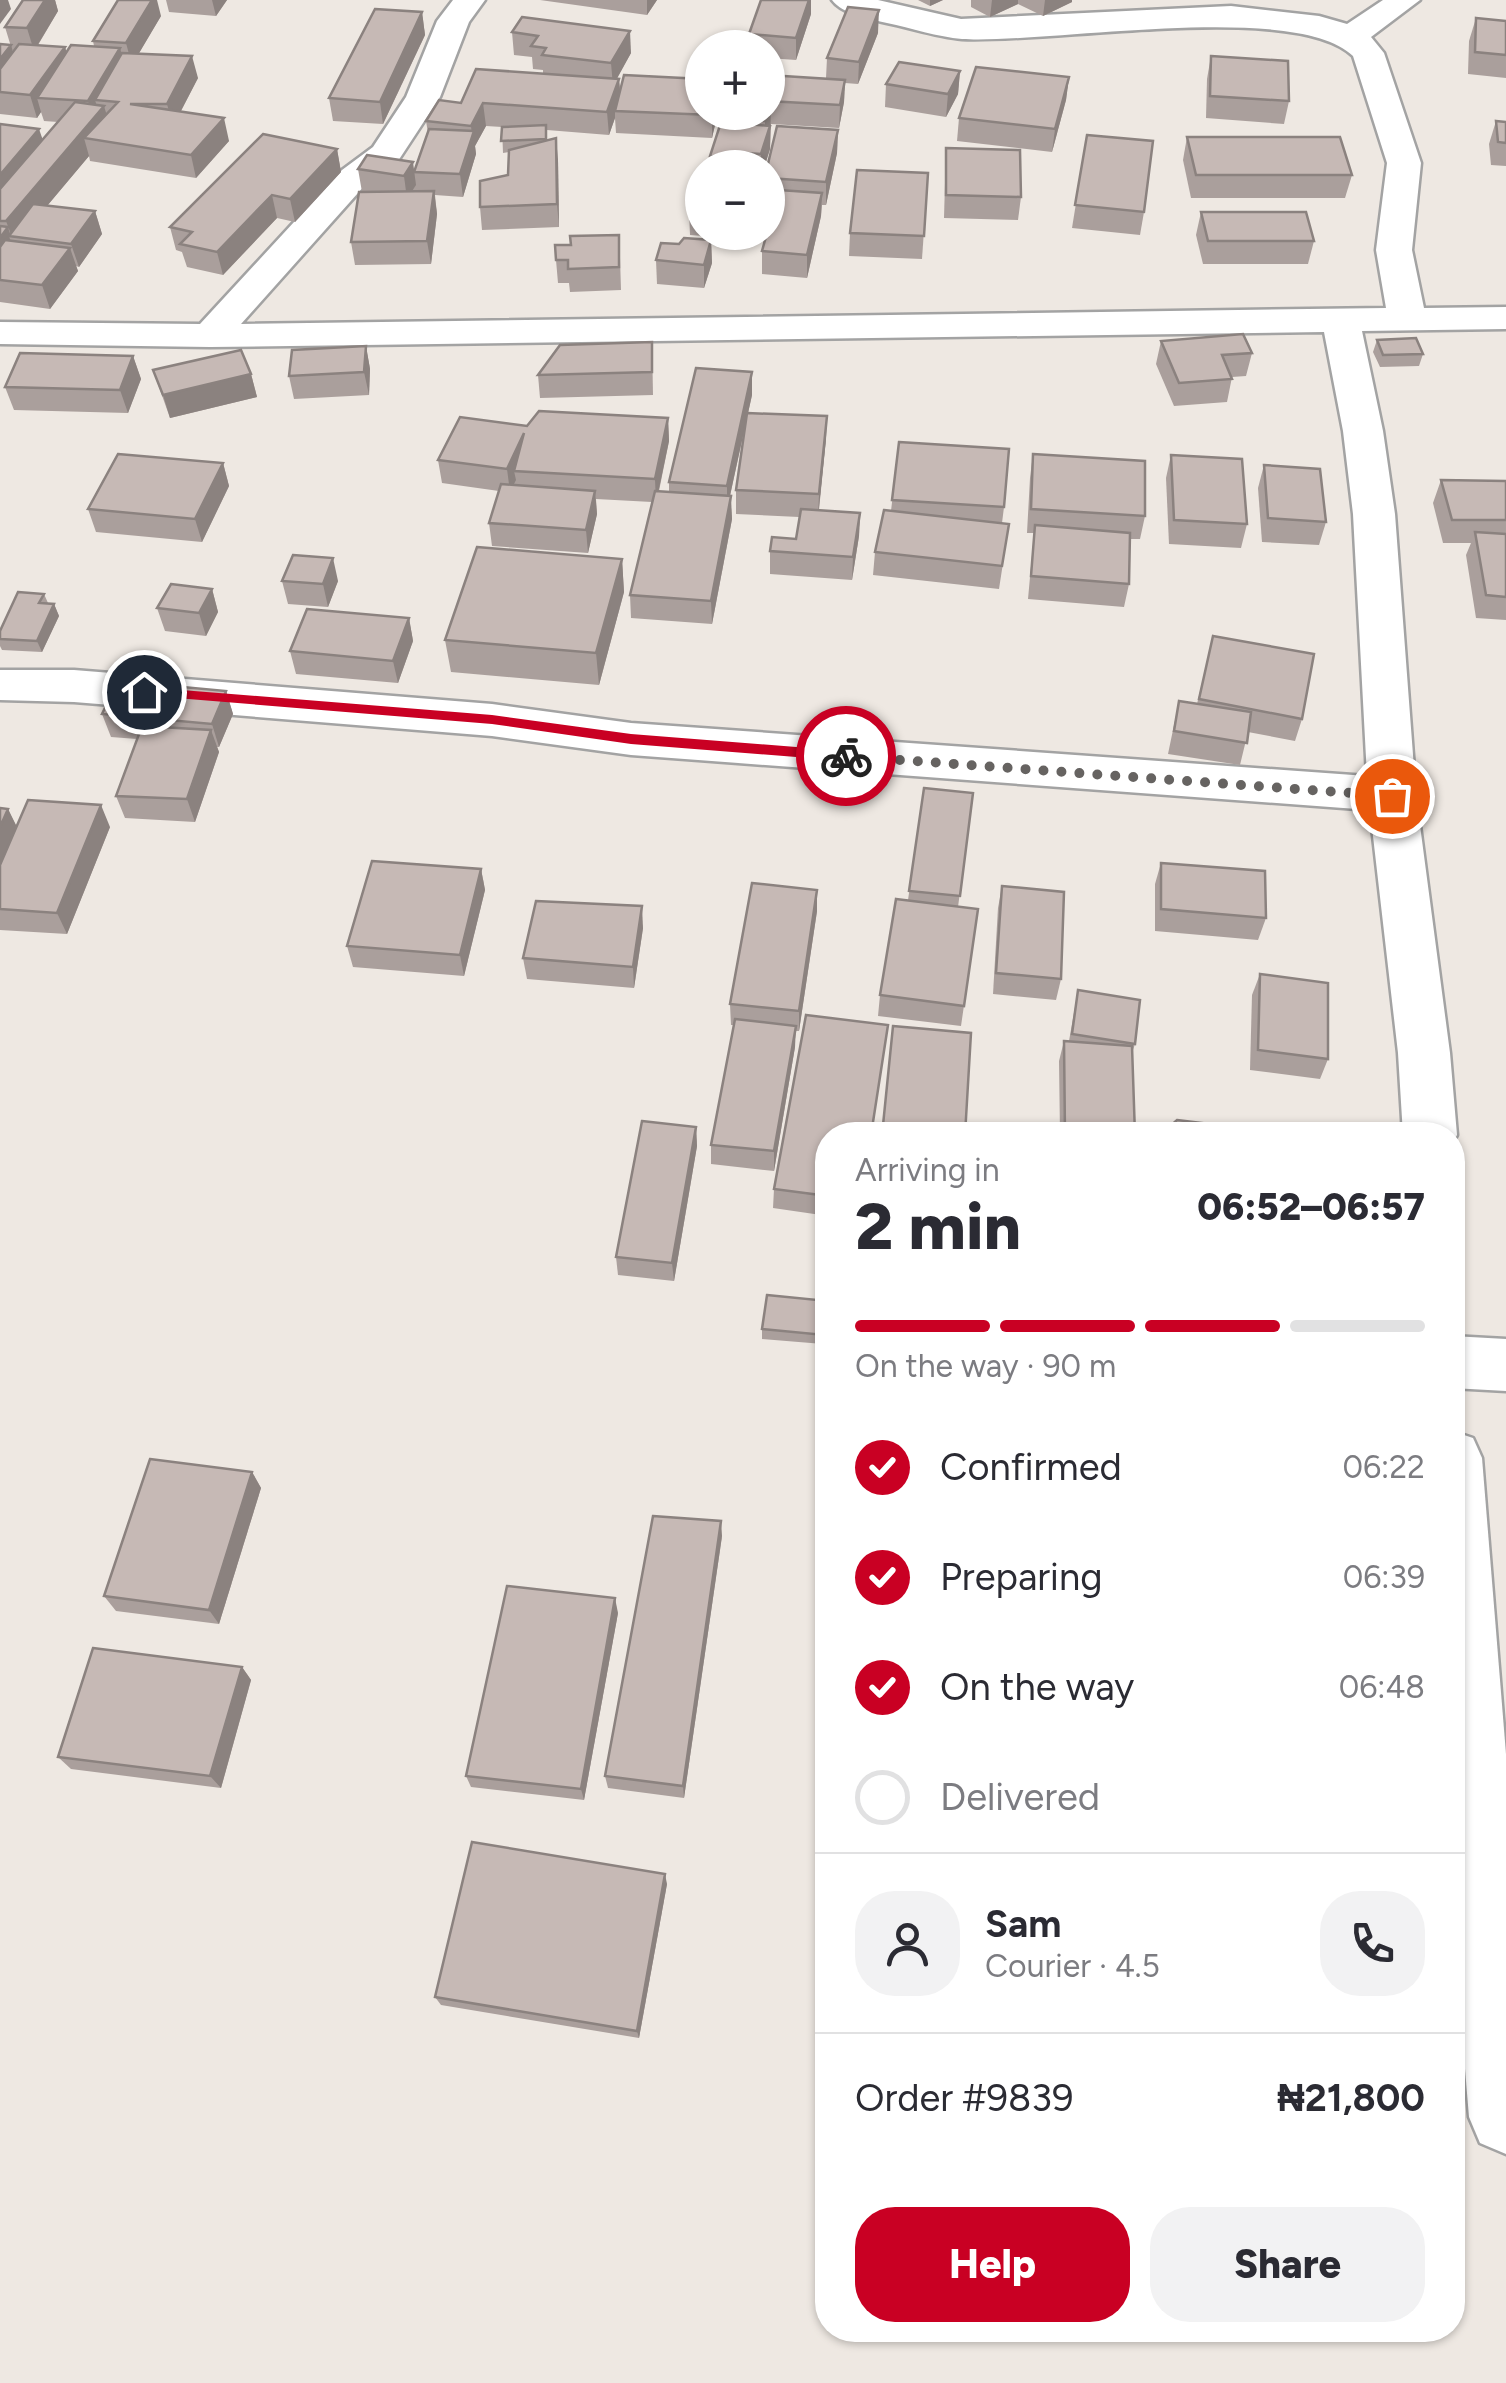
<!DOCTYPE html>
<html lang="en">
<head>
<meta charset="utf-8">
<style>
  body { margin:0; font-family:Figtree,sans-serif; background:#f2f2f3; color:#2b2b33; height:100vh; display:flex; flex-direction:column; font-size:38px; white-space:nowrap }
  * { box-sizing:border-box; margin:0 }
  p { font-size:32px; color:#7c7c81 }
  .icon { flex:none; width:55px; height:55px; fill:none; stroke:currentColor; stroke-width:2; stroke-linecap:round; stroke-linejoin:round }
  .map { position:relative; flex:1; overflow:hidden }
  .details { position:absolute; left:815px; top:1122px; width:650px; height:1220px; display:flex; flex-direction:column; background:#fff; border-radius:40px; box-shadow:0 2px 8px #0004 }
  .details>* { flex:none }
  .tools { position:absolute; left:685px; top:30px; display:grid; gap:20px }
  .tools a { display:grid; place-items:center; width:100px; height:100px; border-radius:50%; background:#fff; box-shadow:0 2px 8px #0004; font-size:50px }
  .pin { position:absolute; display:grid; place-items:center; width:85px; height:85px; color:#fff; margin:-42px; border:5px solid #fff; border-radius:50%; box-shadow:0 2px 10px #0007 }
  .courier { position:absolute; display:grid; place-items:center; width:100px; height:100px; margin:-50px; border:8px solid #c90023; border-radius:50%; background:#fff; color:#222; box-shadow:0 2px 12px #0007 }
  .head em { font-style:normal; font-weight:800 }
  .head div { display:flex; flex-direction:column-reverse }
  .head { display:flex; align-items:center; justify-content:space-between; height:170px; padding:0 40px }
  h1 { font-size:65px; font-weight:800; line-height:75px }
  .bar { display:grid; grid-template-columns:repeat(4,1fr); gap:15px 10px; align-content:center; height:120px; padding:0 40px }
  .bar i { height:12px; border-radius:8px; background:#e1e1e2 }
  .bar .selected { background:#c90023 }
  .bar p { grid-column:span 4 }
  .line { display:flex; align-items:center; gap:25px; padding:0 40px; border-top:2px solid #e1e1e2 }
  .line div { flex:1 }
  .round { display:grid; place-items:center; flex:none; width:105px; height:105px; border-radius:40px; background:#f2f2f3 }
  ol { padding:0 40px; list-style:none }
  li { display:flex; align-items:center; gap:30px; height:110px }
  li p { margin-inline-start:auto }
  li .icon { padding:10px; border-radius:50%; background:#c90023; color:#fff; stroke-width:4 }
  li:last-child { color:#7c7c81 }
  li i { width:55px; height:55px; border:5px solid #e1e1e2; border-radius:50% }
  .button { display:flex; gap:20px; margin-top:auto; padding:20px 40px }
  .button a { flex:1; height:115px; border-radius:40px; background:#c90023; color:#fff; font-size:40px; font-weight:800; line-height:115px; text-align:center }
  .button a+a { background:#f2f2f3; color:#2b2b33 }
  .map>svg:first-child { display:block }
  .lines { fill:none; stroke-linecap:round; stroke-linejoin:round }
  .minor-casing { stroke:#a3a3a3; stroke-width:5 }
  .minor { fill:#fff; fill-rule:evenodd }
  .wall { fill:#aa9f9c }
  .shaded-wall { fill:#8b827f }
  .building { fill:#c6b9b5; stroke:#8b827f; stroke-width:2.5 }
  .route { fill:#c90023 }
  .done { stroke:#666361; stroke-width:10; stroke-dasharray:0 18 }
</style>
</head>
<body>
<div class="map">
<svg width="1506" height="2383" viewBox="0 0 1506 2383">
  <rect width="100%" height="100%" fill="#eee8e2"/>
  <g class="lines">
    <defs>
      <g id="minor">
        <path d="M453,0H485L469,22L440,97L398,161L366,184L241,324L1386,308L1376,250L1387,163L1353,56C1295,0 1048,44 962,39C938,37 911,28 887,23C870,19 842,14 832,0H878L961,19L1231,6L1319,16L1347,24L1383,0H1420L1371,37L1384,53L1421,163L1412,250L1424,308L1506,307V329L1362,331L1383,431L1395,514L1416,795L1450,1053L1457,1135L1452,1144V1135H1403L1398,1053L1370,810L631,755L492,736L74,702L0,700V670H74L492,704L631,723L1367,776L1353,514L1343,431L1324,332L210,347L0,344V322L200,324L342,170L373,147L406,97L437,21Z"/>
        <polygon points="1452,1336 1506,1339 1506,1391 1452,1388"/>
        <polygon points="1452,1431 1473,1438 1482,1458 1506,1754 1506,2154 1480,2143 1469,2117 1452,1912"/>
      </g>
    </defs>
    <!-- minor casing -->
    <use href="#minor" class="minor-casing"/>
    <!-- minor -->
    <use href="#minor" class="minor"/>
  </g>
  <!-- wall -->
  <g class="wall">
    <polygon points="23,0 55,0 58,11 38,45 65,47 66,52 94,46 93,41 161,16 139,53 198,78 181,111 229,141 196,178 90,161 89,156 47,206 95,211 102,234 79,267 76,266 78,271 50,309 0,302 0,124 43,140 58,122 44,121 41,112 37,118 0,114 0,44 11,45 13,52 14,50 12,50 5,27"/>
    <polygon points="166,0 227,0 216,16 169,12"/>
    <polygon points="540,0 657,0 647,15"/>
    <polygon points="918,0 943,0 930,6"/>
    <polygon points="971,0 1072,0 1072,2 1043,16 1018,4 990,17 971,7"/>
    <polygon points="422,12 425,35 383,124 333,121 329,98"/>
    <polygon points="811,14 796,60 768,58 768,48 749,48 749,34"/>
    <polygon points="522,17 631,53 616,79 619,79 620,90 702,112 718,112 712,138 616,133 615,118 609,135 547,130 547,140 558,160 559,227 482,230 480,207 508,175 509,152 503,153 502,127 486,126 475,146 476,154 463,197 435,195 437,214 431,264 355,265 351,242 362,192 358,169 414,171 428,133 426,121 461,103 543,74 543,70 533,69 532,57 514,55 512,32"/>
    <polygon points="1476,18 1506,21 1506,78 1468,74 1469,41"/>
    <polygon points="878,33 858,84 845,83 844,102 839,128 771,124 770,149 764,168 703,168 710,166 710,156 733,123 733,118 768,112 768,75 826,78 827,58"/>
    <polygon points="1211,56 1289,101 1284,124 1206,118 1207,79"/>
    <polygon points="960,71 958,94 946,117 885,107 886,84"/>
    <polygon points="1069,77 1066,100 1052,152 957,141 959,118"/>
    <polygon points="1496,121 1506,122 1506,166 1491,165 1489,144"/>
    <polygon points="838,130 837,153 826,205 822,205 821,216 807,278 762,274 762,251 776,202 768,201 768,168"/>
    <polygon points="1087,135 1144,212 1140,235 1072,228"/>
    <polygon points="1187,137 1352,175 1345,198 1191,198 1183,160"/>
    <polygon points="946,148 1021,197 1018,220 944,218"/>
    <polygon points="337,149 341,172 295,222 277,218 223,275 187,267 182,252 176,250 170,227"/>
    <polygon points="702,168 702,232 742,232 740,239 690,235 689,212"/>
    <polygon points="928,173 922,259 849,256 850,233"/>
    <polygon points="1201,212 1314,241 1308,264 1203,264 1196,235"/>
    <polygon points="711,240 712,263 704,288 657,284 656,260 679,244"/>
    <polygon points="620,258 621,290 570,292 569,283 558,283 556,260"/>
    <polygon points="1377,340 1423,354 1419,366 1380,367 1373,352"/>
    <polygon points="1161,341 1252,353 1246,376 1232,377 1227,402 1174,406 1156,364"/>
    <polygon points="652,342 653,395 540,398 538,375"/>
    <polygon points="366,346 370,369 369,395 294,399 289,376"/>
    <polygon points="133,356 141,379 128,413 14,410 5,387"/>
    <polygon points="153,370 251,374 257,397 170,418"/>
    <polygon points="752,372 752,395 748,413 826,439 819,510 860,513 859,536 852,580 770,574 770,551 796,539 799,517 736,514 736,490 745,426 730,496 732,519 712,624 631,618 630,595 652,502 596,499 597,514 588,553 492,546 489,523 499,491 442,483 438,460 527,426 668,418 669,441 659,491 669,492 669,482"/>
    <polygon points="899,442 1004,507 1002,523 1009,524 999,589 873,575 875,552 891,511"/>
    <polygon points="1033,454 1145,516 1140,539 1130,539 1129,584 1124,607 1028,599 1034,533 1027,533 1030,478"/>
    <polygon points="1171,455 1247,524 1241,548 1169,544 1166,478"/>
    <polygon points="223,463 229,486 202,542 96,532 88,509"/>
    <polygon points="1264,465 1326,522 1319,545 1262,542 1258,488"/>
    <polygon points="1441,480 1506,481 1506,620 1476,618 1466,555 1471,543 1443,543 1433,503"/>
    <polygon points="622,559 624,592 599,685 451,672 445,640"/>
    <polygon points="282,581 338,581 328,607 288,604"/>
    <polygon points="212,589 218,612 206,636 165,631 157,608"/>
    <polygon points="44,594 48,603 54,604 59,616 42,652 2,650 0,646 0,631"/>
    <polygon points="409,618 413,641 398,683 296,674 290,651"/>
    <polygon points="1213,636 1302,719 1295,741 1248,732 1240,765 1168,754 1179,701 1197,704"/>
    <polygon points="226,691 233,714 219,747 217,747 219,752 195,822 125,818 116,796 137,739 111,737 102,714"/>
    <polygon points="924,788 973,793 958,907 978,909 961,1026 878,1016 880,995 908,900"/>
    <polygon points="0,808 8,809 16,826 110,827 67,934 0,930"/>
    <polygon points="1161,863 1266,918 1258,940 1155,931 1155,884"/>
    <polygon points="481,869 485,890 464,976 353,967 347,946"/>
    <polygon points="1002,886 1061,979 1056,1000 993,994 998,908"/>
    <polygon points="817,890 817,911 799,1031 795,1031 795,1047 774,1171 711,1164 711,1145 734,1025 731,1025 730,1004"/>
    <polygon points="643,928 634,988 527,979 523,958"/>
    <polygon points="1260,974 1328,1059 1320,1079 1250,1070 1252,995"/>
    <polygon points="1078,990 1135,1044 1132,1053 1135,1135 1060,1135 1059,1061 1064,1041 1069,1041"/>
    <polygon points="886,1046 828,1135 828,1216 773,1208 774,1189"/>
    <polygon points="696,1127 697,1146 674,1281 618,1275 616,1257"/>
    <polygon points="828,1301 823,1344 762,1339 762,1329"/>
    <polygon points="252,1472 261,1488 219,1624 116,1611 104,1596"/>
    <polygon points="722,1536 684,1798 608,1788 605,1776"/>
    <polygon points="618,1613 584,1800 471,1787 466,1776"/>
    <polygon points="242,1667 251,1680 221,1788 71,1769 58,1757"/>
    <polygon points="667,1884 639,2038 441,2005 435,1997"/>
  </g>
  <!-- shaded-wall -->
  <g class="shaded-wall">
    <polygon points="0,0 8,0 11,9 0,24"/>
    <polygon points="45,0 55,0 58,11 34,51 27,28"/>
    <polygon points="152,0 157,0 161,16 132,65 126,43"/>
    <polygon points="212,0 227,0 216,16"/>
    <polygon points="647,0 657,0 647,15"/>
    <polygon points="809,0 811,0 811,14 796,60 796,38"/>
    <polygon points="930,0 943,0 930,6"/>
    <polygon points="992,0 1018,0 1018,4 990,17"/>
    <polygon points="1045,0 1072,0 1072,2 1043,16"/>
    <polygon points="879,10 878,33 858,84 859,62"/>
    <polygon points="422,12 425,35 383,124 380,102"/>
    <polygon points="630,31 631,53 613,86 611,63"/>
    <polygon points="11,45 18,68 0,92 0,59"/>
    <polygon points="65,47 72,70 37,98 41,112 37,118 30,95"/>
    <polygon points="120,48 126,70 95,100 99,113 104,106 111,129 84,138 89,156 20,238 12,237 6,221 93,119 88,101"/>
    <polygon points="192,56 198,78 173,126 167,104"/>
    <polygon points="960,71 958,94 946,117 948,94"/>
    <polygon points="1069,77 1066,100 1052,152 1055,129"/>
    <polygon points="619,79 621,102 615,111 615,118 609,135 607,112"/>
    <polygon points="845,80 844,102 839,128 840,105"/>
    <polygon points="483,103 486,126 475,146 476,154 463,197 460,174 472,135 471,126"/>
    <polygon points="771,105 770,149 764,168 761,168 761,154 765,142 765,121"/>
    <polygon points="713,112 718,112 712,138 712,115"/>
    <polygon points="224,118 229,141 196,178 191,155"/>
    <polygon points="39,129 47,152 0,208 0,175"/>
    <polygon points="838,130 837,153 826,205 826,182"/>
    <polygon points="556,138 558,160 559,227 557,204"/>
    <polygon points="337,149 341,172 295,222 290,199"/>
    <polygon points="746,153 746,168 741,168 741,158"/>
    <polygon points="413,162 416,185 407,199 404,176"/>
    <polygon points="434,191 437,214 431,264 427,241"/>
    <polygon points="822,193 821,216 807,278 807,255"/>
    <polygon points="272,195 277,218 223,275 217,252"/>
    <polygon points="95,211 102,234 79,267 71,244"/>
    <polygon points="8,227 11,237 9,236 14,252 0,273 0,238"/>
    <polygon points="711,240 712,263 704,288 704,265"/>
    <polygon points="70,248 78,271 50,309 42,285"/>
    <polygon points="366,346 370,369 369,395 364,372"/>
    <polygon points="133,356 141,379 128,413 120,390"/>
    <polygon points="752,372 752,395 727,509 727,486"/>
    <polygon points="251,374 257,397 170,418 163,395"/>
    <polygon points="827,416 826,439 818,517 819,494"/>
    <polygon points="668,418 669,441 656,503 655,479"/>
    <polygon points="524,433 514,471 516,480 510,492 507,469"/>
    <polygon points="223,463 229,486 202,542 195,519"/>
    <polygon points="595,491 597,514 588,553 586,530"/>
    <polygon points="731,496 732,519 712,624 711,601"/>
    <polygon points="860,513 859,536 852,580 853,557"/>
    <polygon points="333,558 338,581 328,607 323,584"/>
    <polygon points="622,559 624,592 599,685 596,653"/>
    <polygon points="212,589 218,612 206,636 199,613"/>
    <polygon points="54,604 59,616 42,652 37,641"/>
    <polygon points="409,618 413,641 398,683 393,661"/>
    <polygon points="226,691 233,714 219,747 212,724"/>
    <polygon points="211,730 219,752 195,822 187,799"/>
    <polygon points="101,805 110,827 67,934 57,913"/>
    <polygon points="8,809 19,831 0,872 0,827"/>
    <polygon points="481,869 485,890 464,976 460,955"/>
    <polygon points="817,890 817,911 799,1031 799,1011"/>
    <polygon points="642,906 643,928 634,988 633,967"/>
    <polygon points="796,1026 795,1047 774,1171 774,1151"/>
    <polygon points="696,1127 697,1146 674,1281 672,1263"/>
    <polygon points="252,1472 261,1488 219,1624 209,1610"/>
    <polygon points="721,1521 722,1536 684,1798 683,1786"/>
    <polygon points="615,1598 618,1613 584,1800 581,1789"/>
    <polygon points="242,1667 251,1680 221,1788 210,1776"/>
    <polygon points="665,1874 667,1884 639,2038 637,2031"/>
  </g>
  <!-- building -->
  <g class="building">
    <polygon points="23,0 45,0 27,28 5,27"/>
    <polygon points="118,0 152,0 126,43 93,41"/>
    <polygon points="761,0 809,0 796,38 749,34"/>
    <polygon points="848,7 879,10 859,62 827,58"/>
    <polygon points="375,9 422,12 380,102 329,98"/>
    <polygon points="522,17 630,31 611,63 542,55 546,48 531,46 538,36 512,32"/>
    <polygon points="1476,18 1506,21 1506,55 1475,52"/>
    <polygon points="0,44 11,45 0,59"/>
    <polygon points="19,44 65,47 30,95 0,92 0,69"/>
    <polygon points="71,45 120,48 88,101 37,98"/>
    <polygon points="122,53 192,56 167,104 130,104 224,118 191,155 84,138 118,102 95,100"/>
    <polygon points="1211,56 1288,61 1289,101 1210,96"/>
    <polygon points="899,62 960,71 948,94 886,84"/>
    <polygon points="976,67 1069,77 1055,129 959,118"/>
    <polygon points="476,69 619,79 607,112 483,103 471,126 426,121 439,100 461,103"/>
    <polygon points="624,75 702,79 702,112 713,112 712,115 615,111"/>
    <polygon points="768,75 845,80 840,105 768,101"/>
    <polygon points="75,102 104,106 6,221 0,221 0,189"/>
    <polygon points="768,104 771,105 765,121 733,118 735,112 768,112"/>
    <polygon points="1496,121 1506,122 1506,143 1498,142"/>
    <polygon points="721,122 770,126 761,154 746,153 741,158 710,156"/>
    <polygon points="0,124 39,129 0,175"/>
    <polygon points="546,125 546,139 501,141 502,127"/>
    <polygon points="777,126 838,130 826,182 768,178 767,168"/>
    <polygon points="429,129 474,131 460,174 414,172"/>
    <polygon points="263,134 337,149 290,199 272,195 217,252 180,244 192,232 170,227"/>
    <polygon points="1087,135 1153,141 1144,212 1075,205"/>
    <polygon points="1187,137 1340,137 1352,175 1196,175"/>
    <polygon points="556,138 557,204 480,207 480,181 508,175 509,150"/>
    <polygon points="946,148 1020,150 1021,197 946,195"/>
    <polygon points="367,155 413,162 404,176 358,169"/>
    <polygon points="702,168 702,213 689,212"/>
    <polygon points="857,170 928,173 924,236 850,233"/>
    <polygon points="779,190 822,193 807,255 762,251"/>
    <polygon points="434,191 427,241 351,242 359,192"/>
    <polygon points="33,204 95,211 71,244 9,236"/>
    <polygon points="1201,212 1306,212 1314,241 1208,241"/>
    <polygon points="0,226 8,227 0,238"/>
    <polygon points="619,235 619,267 568,269 568,260 556,260 555,245 571,245 570,236"/>
    <polygon points="684,238 711,240 704,265 656,260 661,243 679,244"/>
    <polygon points="5,240 70,248 42,285 0,280 0,247"/>
    <polygon points="1243,334 1252,353 1222,355 1232,379 1179,383 1161,341"/>
    <polygon points="1416,338 1423,354 1383,355 1377,340"/>
    <polygon points="652,342 652,372 538,375 560,345"/>
    <polygon points="366,346 364,372 289,376 292,350"/>
    <polygon points="241,350 251,374 163,395 153,370"/>
    <polygon points="20,353 133,356 120,390 5,387"/>
    <polygon points="696,368 752,372 727,486 669,482"/>
    <polygon points="539,411 668,418 655,479 514,471 524,433 507,469 438,460 460,417 527,426"/>
    <polygon points="747,413 827,416 819,494 736,490"/>
    <polygon points="899,442 1009,449 1004,507 892,500"/>
    <polygon points="118,454 223,463 195,519 88,509"/>
    <polygon points="1033,454 1145,461 1145,516 1031,509"/>
    <polygon points="1171,455 1242,459 1247,524 1174,520"/>
    <polygon points="1264,465 1320,469 1326,522 1268,518"/>
    <polygon points="1441,480 1506,481 1506,520 1452,520"/>
    <polygon points="501,484 595,491 586,530 489,523"/>
    <polygon points="655,491 731,496 711,601 630,595"/>
    <polygon points="801,509 860,513 853,557 770,551 772,537 796,539"/>
    <polygon points="884,510 1009,524 1002,566 875,552"/>
    <polygon points="1035,525 1130,533 1129,584 1031,576"/>
    <polygon points="1475,532 1506,534 1506,597 1486,595"/>
    <polygon points="477,547 622,559 596,653 445,640"/>
    <polygon points="293,555 333,558 323,584 282,581"/>
    <polygon points="171,584 212,589 199,613 157,608"/>
    <polygon points="18,592 44,594 39,603 54,604 37,641 0,639 0,631"/>
    <polygon points="307,609 409,618 393,661 290,651"/>
    <polygon points="1213,636 1314,654 1302,719 1199,699"/>
    <polygon points="118,681 226,691 212,724 102,714"/>
    <polygon points="1179,701 1251,712 1247,743 1174,731"/>
    <polygon points="142,726 211,730 187,799 116,796"/>
    <polygon points="924,788 973,793 960,896 909,891"/>
    <polygon points="28,800 101,805 57,913 0,909 0,865"/>
    <polygon points="0,808 8,809 0,827"/>
    <polygon points="372,861 481,869 460,955 347,946"/>
    <polygon points="1161,863 1265,871 1266,918 1161,909"/>
    <polygon points="752,883 817,890 799,1011 730,1004"/>
    <polygon points="1002,886 1064,892 1061,979 996,973"/>
    <polygon points="896,899 978,909 964,1006 880,995"/>
    <polygon points="536,901 642,906 633,967 523,958"/>
    <polygon points="1260,974 1328,983 1328,1059 1258,1050"/>
    <polygon points="1078,990 1140,1000 1135,1044 1072,1034"/>
    <polygon points="806,1015 888,1025 871,1135 828,1135 828,1196 774,1189"/>
    <polygon points="735,1019 796,1026 774,1151 711,1145"/>
    <polygon points="893,1026 971,1033 965,1135 882,1135"/>
    <polygon points="1064,1041 1132,1046 1135,1135 1065,1135"/>
    <polygon points="1177,1120 1285,1133 1285,1135 1160,1135"/>
    <polygon points="642,1121 696,1127 672,1263 616,1257"/>
    <polygon points="767,1295 828,1301 824,1335 762,1329"/>
    <polygon points="150,1459 252,1472 209,1610 104,1596"/>
    <polygon points="653,1516 721,1521 683,1786 605,1776"/>
    <polygon points="507,1586 615,1598 581,1789 466,1776"/>
    <polygon points="93,1648 242,1667 210,1776 58,1757"/>
    <polygon points="472,1842 665,1874 637,2031 435,1997"/>
  </g>
  <!-- route -->
  <polygon class="route" points="144,687 492,715 631,734 846,751 852,756 846,761 631,744 492,724 139,695 139,689"/>
  <g class="lines">
    <!-- done -->
    <polyline class="done" points="846,756 1392,796"/>
  </g>
</svg>
<div class="tools">
<a>+</a>
<a>−</a>
</div>
<div class="pin" style="left:1392px;top:796px;background:#ea580c"><svg class="icon" aria-label="bag" viewBox="0 0 24 24"><path d="M5 8h14l-1 12H6zM9 8a3 3 0 0 1 6 0"/></svg></div>
<div class="pin" style="left:144px;top:692px;background:#1f2937"><svg class="icon" aria-label="home" viewBox="0 0 24 24"><path d="M3 11l9-7 9 7M6 9v11h12V9"/></svg></div>
<div class="courier" style="left:846px;top:756px"><svg class="icon" aria-label="bike" viewBox="0 0 24 24"><circle cx="6" cy="16" r="4"/><circle cx="18" cy="16" r="4"/><path d="M6 16l4-8h5l3 8M10 8l3 8H6M13 5h3"/></svg></div>
<section class="details">
<div class="head"><div><h1>2 min</h1><p>Arriving in</p></div><em>06:52–06:57</em></div>
<div class="bar"><i class="selected"></i><i class="selected"></i><i class="selected"></i><i></i><p>On the way · 90 m</p></div>
<ol>
<li><svg class="icon" aria-label="check" viewBox="0 0 24 24"><path d="M5 12l5 5 9-10"/></svg>Confirmed<p>06:22</p></li>
<li><svg class="icon" aria-label="check" viewBox="0 0 24 24"><path d="M5 12l5 5 9-10"/></svg>Preparing<p>06:39</p></li>
<li><svg class="icon" aria-label="check" viewBox="0 0 24 24"><path d="M5 12l5 5 9-10"/></svg>On the way<p>06:48</p></li>
<li><i></i>Delivered</li>
</ol>
<div class="line" style="height:180px"><a class="round"><svg class="icon" aria-label="person" viewBox="0 0 24 24"><circle cx="12" cy="8" r="4"/><path d="M4 21q1-7 8-7t8 7"/></svg></a><div><b>Sam</b><p>Courier · 4.5</p></div><a class="round"><svg class="icon" aria-label="phone" viewBox="0 0 24 24"><path d="M5 4h4l2 5-3 2q2 4 5 5l2-3 5 2v4C11 20 4 13 5 4z"/></svg></a></div>
<div class="line" style="height:130px"><div>Order #9839</div><b>₦21,800</b></div>
<div class="button"><a>Help</a><a>Share</a></div>
</section>
</div>
</body>
</html>
